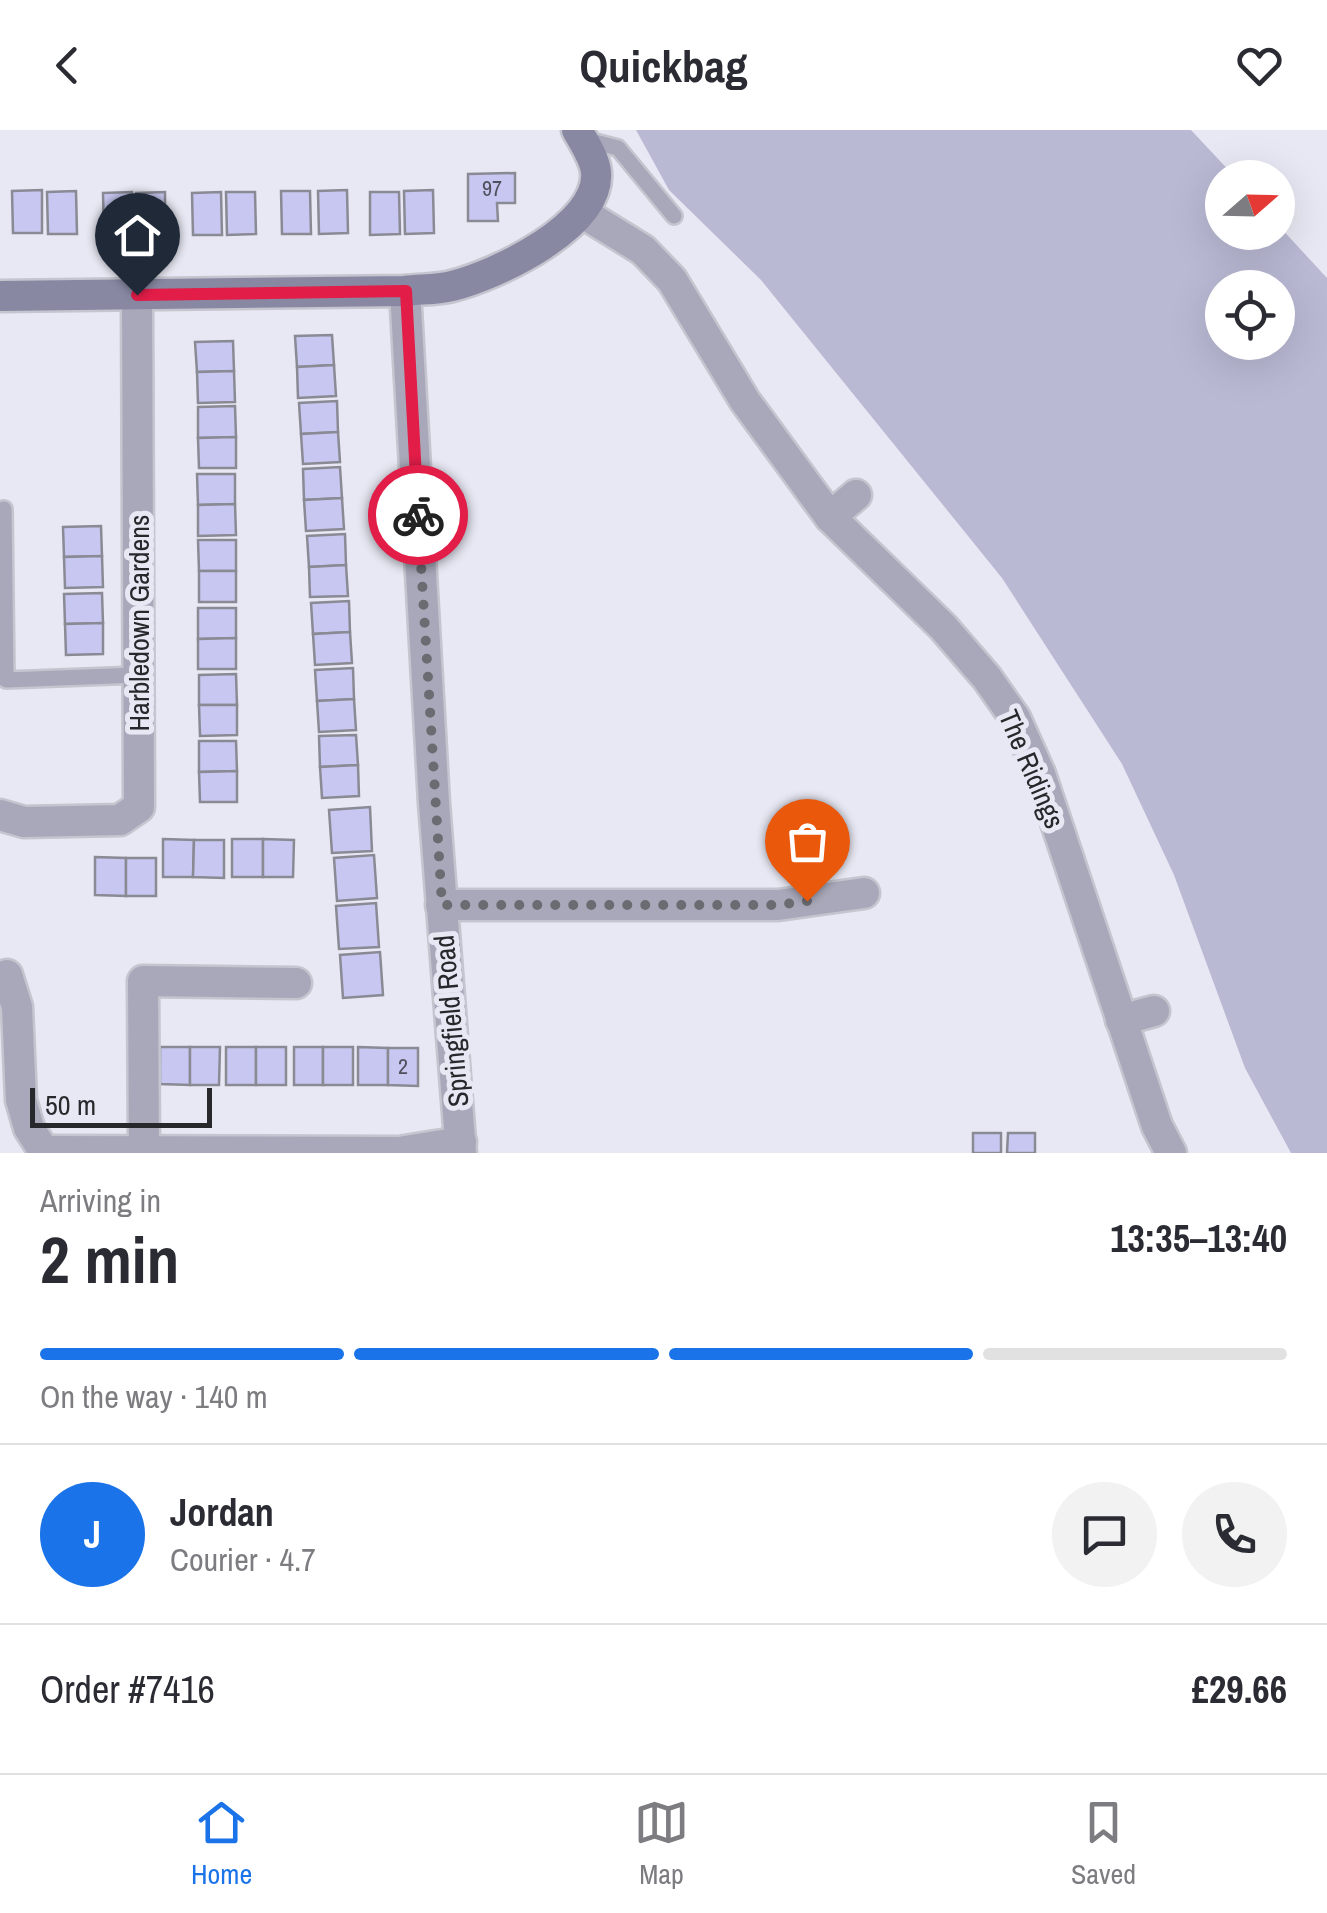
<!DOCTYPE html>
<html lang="en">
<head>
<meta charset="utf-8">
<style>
  body { margin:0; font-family:"Archivo Narrow",sans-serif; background:#f2f2f3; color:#2b2b33; height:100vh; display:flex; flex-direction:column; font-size:38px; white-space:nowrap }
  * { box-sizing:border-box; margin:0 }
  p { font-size:32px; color:#7c7c81 }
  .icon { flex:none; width:55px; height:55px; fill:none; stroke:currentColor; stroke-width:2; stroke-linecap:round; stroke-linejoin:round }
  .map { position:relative; height:1023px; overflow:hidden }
  .side { display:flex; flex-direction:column; background:#fff; flex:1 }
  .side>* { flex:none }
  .needle { width:65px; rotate:70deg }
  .fabs { position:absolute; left:1205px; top:30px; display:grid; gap:20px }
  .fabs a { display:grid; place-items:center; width:90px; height:90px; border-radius:50%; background:#fff; box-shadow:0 10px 40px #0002; font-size:50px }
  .scale { position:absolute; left:30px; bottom:25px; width:182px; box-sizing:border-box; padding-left:10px; border:5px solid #28282c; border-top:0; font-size:28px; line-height:35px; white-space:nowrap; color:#28282c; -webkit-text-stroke:8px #e7e8f3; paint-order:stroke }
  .pin { position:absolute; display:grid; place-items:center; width:85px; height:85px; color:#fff; margin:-102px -42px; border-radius:50% 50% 50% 0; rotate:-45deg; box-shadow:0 0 10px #0007 }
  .pin .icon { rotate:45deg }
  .courier { position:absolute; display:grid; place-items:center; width:100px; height:100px; margin:-50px; border:8px solid #e11d48; border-radius:50%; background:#fff; color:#222; box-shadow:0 2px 12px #0007 }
  .headline em { font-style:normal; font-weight:700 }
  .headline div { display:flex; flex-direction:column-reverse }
  .headline { display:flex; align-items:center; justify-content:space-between; height:170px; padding:0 40px }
  h1 { font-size:65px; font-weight:700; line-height:75px }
  .bar { display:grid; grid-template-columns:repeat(4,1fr); gap:15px 10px; align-content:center; height:120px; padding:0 40px }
  .bar i { height:12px; border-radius:8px; background:#e1e1e2 }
  .bar .on { background:#1a73e8 }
  .bar p { grid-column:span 4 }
  .line { display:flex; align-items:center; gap:25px; padding:0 40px; border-top:2px solid #e1e1e2 }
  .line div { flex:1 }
  .round { display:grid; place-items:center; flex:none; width:105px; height:105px; border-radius:52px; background:#f2f2f3 }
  header { display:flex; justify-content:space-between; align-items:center; height:130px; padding:0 40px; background:#fff; font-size:45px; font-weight:700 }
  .menu { display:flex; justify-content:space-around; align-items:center; height:140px; border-top:2px solid #e1e1e2; background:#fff; font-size:28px; color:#7c7c81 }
  .menu a { display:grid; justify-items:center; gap:5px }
  .menu .on { color:#1a73e8 }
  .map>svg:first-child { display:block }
  .green { fill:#b9b9d4; fill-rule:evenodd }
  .building { fill:#c7c7f1; stroke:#8a8a95; stroke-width:2.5 }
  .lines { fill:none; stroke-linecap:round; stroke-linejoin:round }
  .service-casing { stroke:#c5c5cf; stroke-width:20 }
  .minor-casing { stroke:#c5c5cf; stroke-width:35 }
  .tertiary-casing { stroke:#c5c5cf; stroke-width:35 }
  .secondary-casing { stroke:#c5c5cf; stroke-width:35 }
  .service { stroke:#a8a8ba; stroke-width:15 }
  .minor { stroke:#a8a8ba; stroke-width:30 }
  .tertiary { stroke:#a8a8ba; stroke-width:30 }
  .secondary { stroke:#8888a3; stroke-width:30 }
  .done { stroke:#6b6b72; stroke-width:10; stroke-dasharray:0 18 }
  .route { stroke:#e11d48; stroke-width:12 }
  .labels { text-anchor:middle; stroke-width:10; stroke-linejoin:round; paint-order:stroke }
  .number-label { font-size:22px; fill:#50505d }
  .street-label { font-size:28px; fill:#28282c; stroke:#e7e8f3 }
</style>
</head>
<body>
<header><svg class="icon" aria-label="back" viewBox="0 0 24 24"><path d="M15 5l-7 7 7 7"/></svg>Quickbag<svg class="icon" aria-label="heart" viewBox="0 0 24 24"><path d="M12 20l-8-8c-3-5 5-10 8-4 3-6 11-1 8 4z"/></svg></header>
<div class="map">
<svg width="1327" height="1023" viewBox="0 0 1327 1023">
  <rect width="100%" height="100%" fill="#e7e8f3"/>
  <!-- green -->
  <path class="green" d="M636,0H1191L1235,47L1222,48V102H1278V95L1327,148V1023H1291L1245,938L1174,745L1122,634L1002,448L761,150L669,60ZM1222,158H1278V212H1222Z"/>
  <!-- building -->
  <g class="building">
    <polygon points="515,43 515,73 497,73 498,91 468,91 468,44"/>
    <polygon points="42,60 42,103 13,103 12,61"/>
    <polygon points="347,60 348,103 319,104 318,61"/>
    <polygon points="433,60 434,103 405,104 404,61"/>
    <polygon points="76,61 77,104 48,104 47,62"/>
    <polygon points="281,61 310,61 311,104 282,104"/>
    <polygon points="132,62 133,105 104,106 103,63"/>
    <polygon points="165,62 165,105 137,105 136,63"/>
    <polygon points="221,62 222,105 193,105 192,63"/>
    <polygon points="226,62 255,62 256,104 227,105"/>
    <polygon points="370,62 399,62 400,104 370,105"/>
    <polygon points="332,205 334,235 297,237 295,206"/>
    <polygon points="233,211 234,241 197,242 195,212"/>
    <polygon points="334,235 336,266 298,268 297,237"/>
    <polygon points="234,241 235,272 198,273 197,242"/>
    <polygon points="337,271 338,302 301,304 299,273"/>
    <polygon points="235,276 236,307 198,308 198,277"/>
    <polygon points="338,302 340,332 303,334 301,304"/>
    <polygon points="236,307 236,338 199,338 198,308"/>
    <polygon points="340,337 342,368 304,370 303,339"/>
    <polygon points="197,344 235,344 235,374 198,375"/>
    <polygon points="342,368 344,399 306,401 304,370"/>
    <polygon points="235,374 236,405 198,406 198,375"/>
    <polygon points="101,396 102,426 64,427 63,397"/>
    <polygon points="345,404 346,435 309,437 307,406"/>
    <polygon points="198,410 236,410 236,441 199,441"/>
    <polygon points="102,426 103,457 65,458 64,427"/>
    <polygon points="346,435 348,466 310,467 309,437"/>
    <rect x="199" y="441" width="37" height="31"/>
    <polygon points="102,463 103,493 65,494 64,464"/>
    <polygon points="349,471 350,502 313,504 311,473"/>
    <polygon points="198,478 236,478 236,508 198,509"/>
    <polygon points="103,493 103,524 66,525 65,494"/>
    <polygon points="350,502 352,533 315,535 313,504"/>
    <polygon points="236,508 236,539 198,539 198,509"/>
    <polygon points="353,538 354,569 317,571 315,540"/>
    <polygon points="236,544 237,575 199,575 199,545"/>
    <polygon points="354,569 356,600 319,602 317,571"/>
    <polygon points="199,575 237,575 237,605 200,606"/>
    <polygon points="356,605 358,635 320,637 319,606"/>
    <polygon points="199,611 236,611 237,641 199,642"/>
    <polygon points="358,635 359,666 322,668 320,637"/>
    <polygon points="237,641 237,672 200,672 199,642"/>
    <polygon points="370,677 372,721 332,723 329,680"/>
    <polygon points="163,709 194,710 193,747 163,747"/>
    <rect x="232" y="709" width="31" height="38"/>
    <polygon points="263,709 294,710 293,747 263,747"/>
    <polygon points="194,710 224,710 224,748 193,747"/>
    <polygon points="374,725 377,768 337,771 334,728"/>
    <polygon points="95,727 126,728 126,766 95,765"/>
    <rect x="126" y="728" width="30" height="38"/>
    <polygon points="376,773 379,817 339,819 336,776"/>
    <polygon points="380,822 383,865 343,868 340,825"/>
    <polygon points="160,917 190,917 190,955 160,954"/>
    <polygon points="190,917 220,917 219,955 190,955"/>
    <rect x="226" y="917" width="30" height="38"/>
    <rect x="256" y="917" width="30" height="38"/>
    <rect x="294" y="917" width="29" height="38"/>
    <rect x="323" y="917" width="30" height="38"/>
    <polygon points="358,917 388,918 388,955 358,955"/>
    <polygon points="388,918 418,918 418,956 388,955"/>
    <rect x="973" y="1003" width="28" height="20"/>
    <polygon points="1008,1003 1035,1003 1035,1023 1007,1023"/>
  </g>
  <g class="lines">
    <defs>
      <g id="service">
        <polyline points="587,10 618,18 674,86"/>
        <polyline points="4,379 6,550 138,545"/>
      </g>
      <g id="minor">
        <polyline points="583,83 643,120 672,150 745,271 830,387 943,497 987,548 1015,588 1040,644 1157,996 1171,1023"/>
        <polyline points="830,387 856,365"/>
        <polyline points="0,685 24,692 120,690 139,677 137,165"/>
        <polyline points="441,775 778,775 864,763"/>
        <polyline points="7,845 17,877 21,970 29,998 45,1023"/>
        <polyline points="1121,890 1154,881"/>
        <polyline points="45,1021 399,1022 461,1012"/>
        <polyline points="144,1021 143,851 296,853"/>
      </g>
      <polyline id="tertiary" points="405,161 434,673 461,1023"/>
      <path id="secondary" d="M0,166L405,161C421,159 437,160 452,156C496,145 601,96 596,42C595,29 584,12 577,0"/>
    </defs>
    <!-- service casing -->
    <use href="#service" class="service-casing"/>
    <!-- minor casing -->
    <use href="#minor" class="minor-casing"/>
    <!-- tertiary casing -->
    <use href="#tertiary" class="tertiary-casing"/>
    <!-- secondary casing -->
    <use href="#secondary" class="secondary-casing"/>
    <!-- service -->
    <use href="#service" class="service"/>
    <!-- minor -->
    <use href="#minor" class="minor"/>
    <!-- tertiary -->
    <use href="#tertiary" class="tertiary"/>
    <!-- secondary -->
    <use href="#secondary" class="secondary"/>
  </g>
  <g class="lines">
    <!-- done -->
    <polyline class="done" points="418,385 442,775 778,775 807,771"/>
    <!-- route -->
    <polyline class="route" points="137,165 406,161 418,385"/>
  </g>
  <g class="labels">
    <!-- number labels -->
    <g class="number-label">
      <text x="492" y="66">97</text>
      <text x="403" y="944">2</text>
    </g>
    <!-- street labels -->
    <g class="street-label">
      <text transform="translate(139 493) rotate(-90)" y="10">Harbledown Gardens</text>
      <text transform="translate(1032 639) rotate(67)" y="10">The Ridings</text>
      <text transform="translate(451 891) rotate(-95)" y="10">Springfield Road</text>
    </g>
  </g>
</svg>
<div class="fabs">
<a><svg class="needle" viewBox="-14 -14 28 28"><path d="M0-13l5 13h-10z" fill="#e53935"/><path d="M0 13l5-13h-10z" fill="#7c7c81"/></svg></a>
<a><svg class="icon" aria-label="locate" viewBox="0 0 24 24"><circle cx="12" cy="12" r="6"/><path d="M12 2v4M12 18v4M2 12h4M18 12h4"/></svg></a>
</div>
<div class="scale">50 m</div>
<div class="pin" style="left:807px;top:771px;background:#ea580c"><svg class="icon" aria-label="bag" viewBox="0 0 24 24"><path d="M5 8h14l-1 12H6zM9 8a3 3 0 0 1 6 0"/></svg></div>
<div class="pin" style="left:137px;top:165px;background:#1f2937"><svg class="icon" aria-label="home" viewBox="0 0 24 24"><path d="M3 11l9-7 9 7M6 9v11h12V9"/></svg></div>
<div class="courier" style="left:418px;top:385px"><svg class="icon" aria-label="bike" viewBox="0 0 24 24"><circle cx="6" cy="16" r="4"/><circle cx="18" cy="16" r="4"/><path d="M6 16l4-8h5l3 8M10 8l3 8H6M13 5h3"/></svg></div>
</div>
<section class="side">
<div class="headline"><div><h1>2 min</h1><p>Arriving in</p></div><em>13:35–13:40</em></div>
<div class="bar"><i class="on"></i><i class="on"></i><i class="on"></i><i></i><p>On the way · 140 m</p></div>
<div class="line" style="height:180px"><b class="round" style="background:#1a73e8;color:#fff">J</b><div><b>Jordan</b><p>Courier · 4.7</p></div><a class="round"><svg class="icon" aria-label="chat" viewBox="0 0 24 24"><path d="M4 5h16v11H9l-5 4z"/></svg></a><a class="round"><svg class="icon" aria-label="phone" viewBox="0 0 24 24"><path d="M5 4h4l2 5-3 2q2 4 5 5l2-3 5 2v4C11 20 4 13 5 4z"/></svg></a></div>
<div class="line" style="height:130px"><div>Order #7416</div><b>£29.66</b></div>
</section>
<nav class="menu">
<a class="on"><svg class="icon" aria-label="home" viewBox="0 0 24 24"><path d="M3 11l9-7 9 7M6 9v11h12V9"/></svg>Home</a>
<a><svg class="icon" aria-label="map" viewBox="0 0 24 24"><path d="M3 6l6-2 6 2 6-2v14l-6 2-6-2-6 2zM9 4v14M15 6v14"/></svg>Map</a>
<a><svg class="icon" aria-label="saved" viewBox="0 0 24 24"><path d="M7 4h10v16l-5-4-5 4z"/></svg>Saved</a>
</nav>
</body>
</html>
